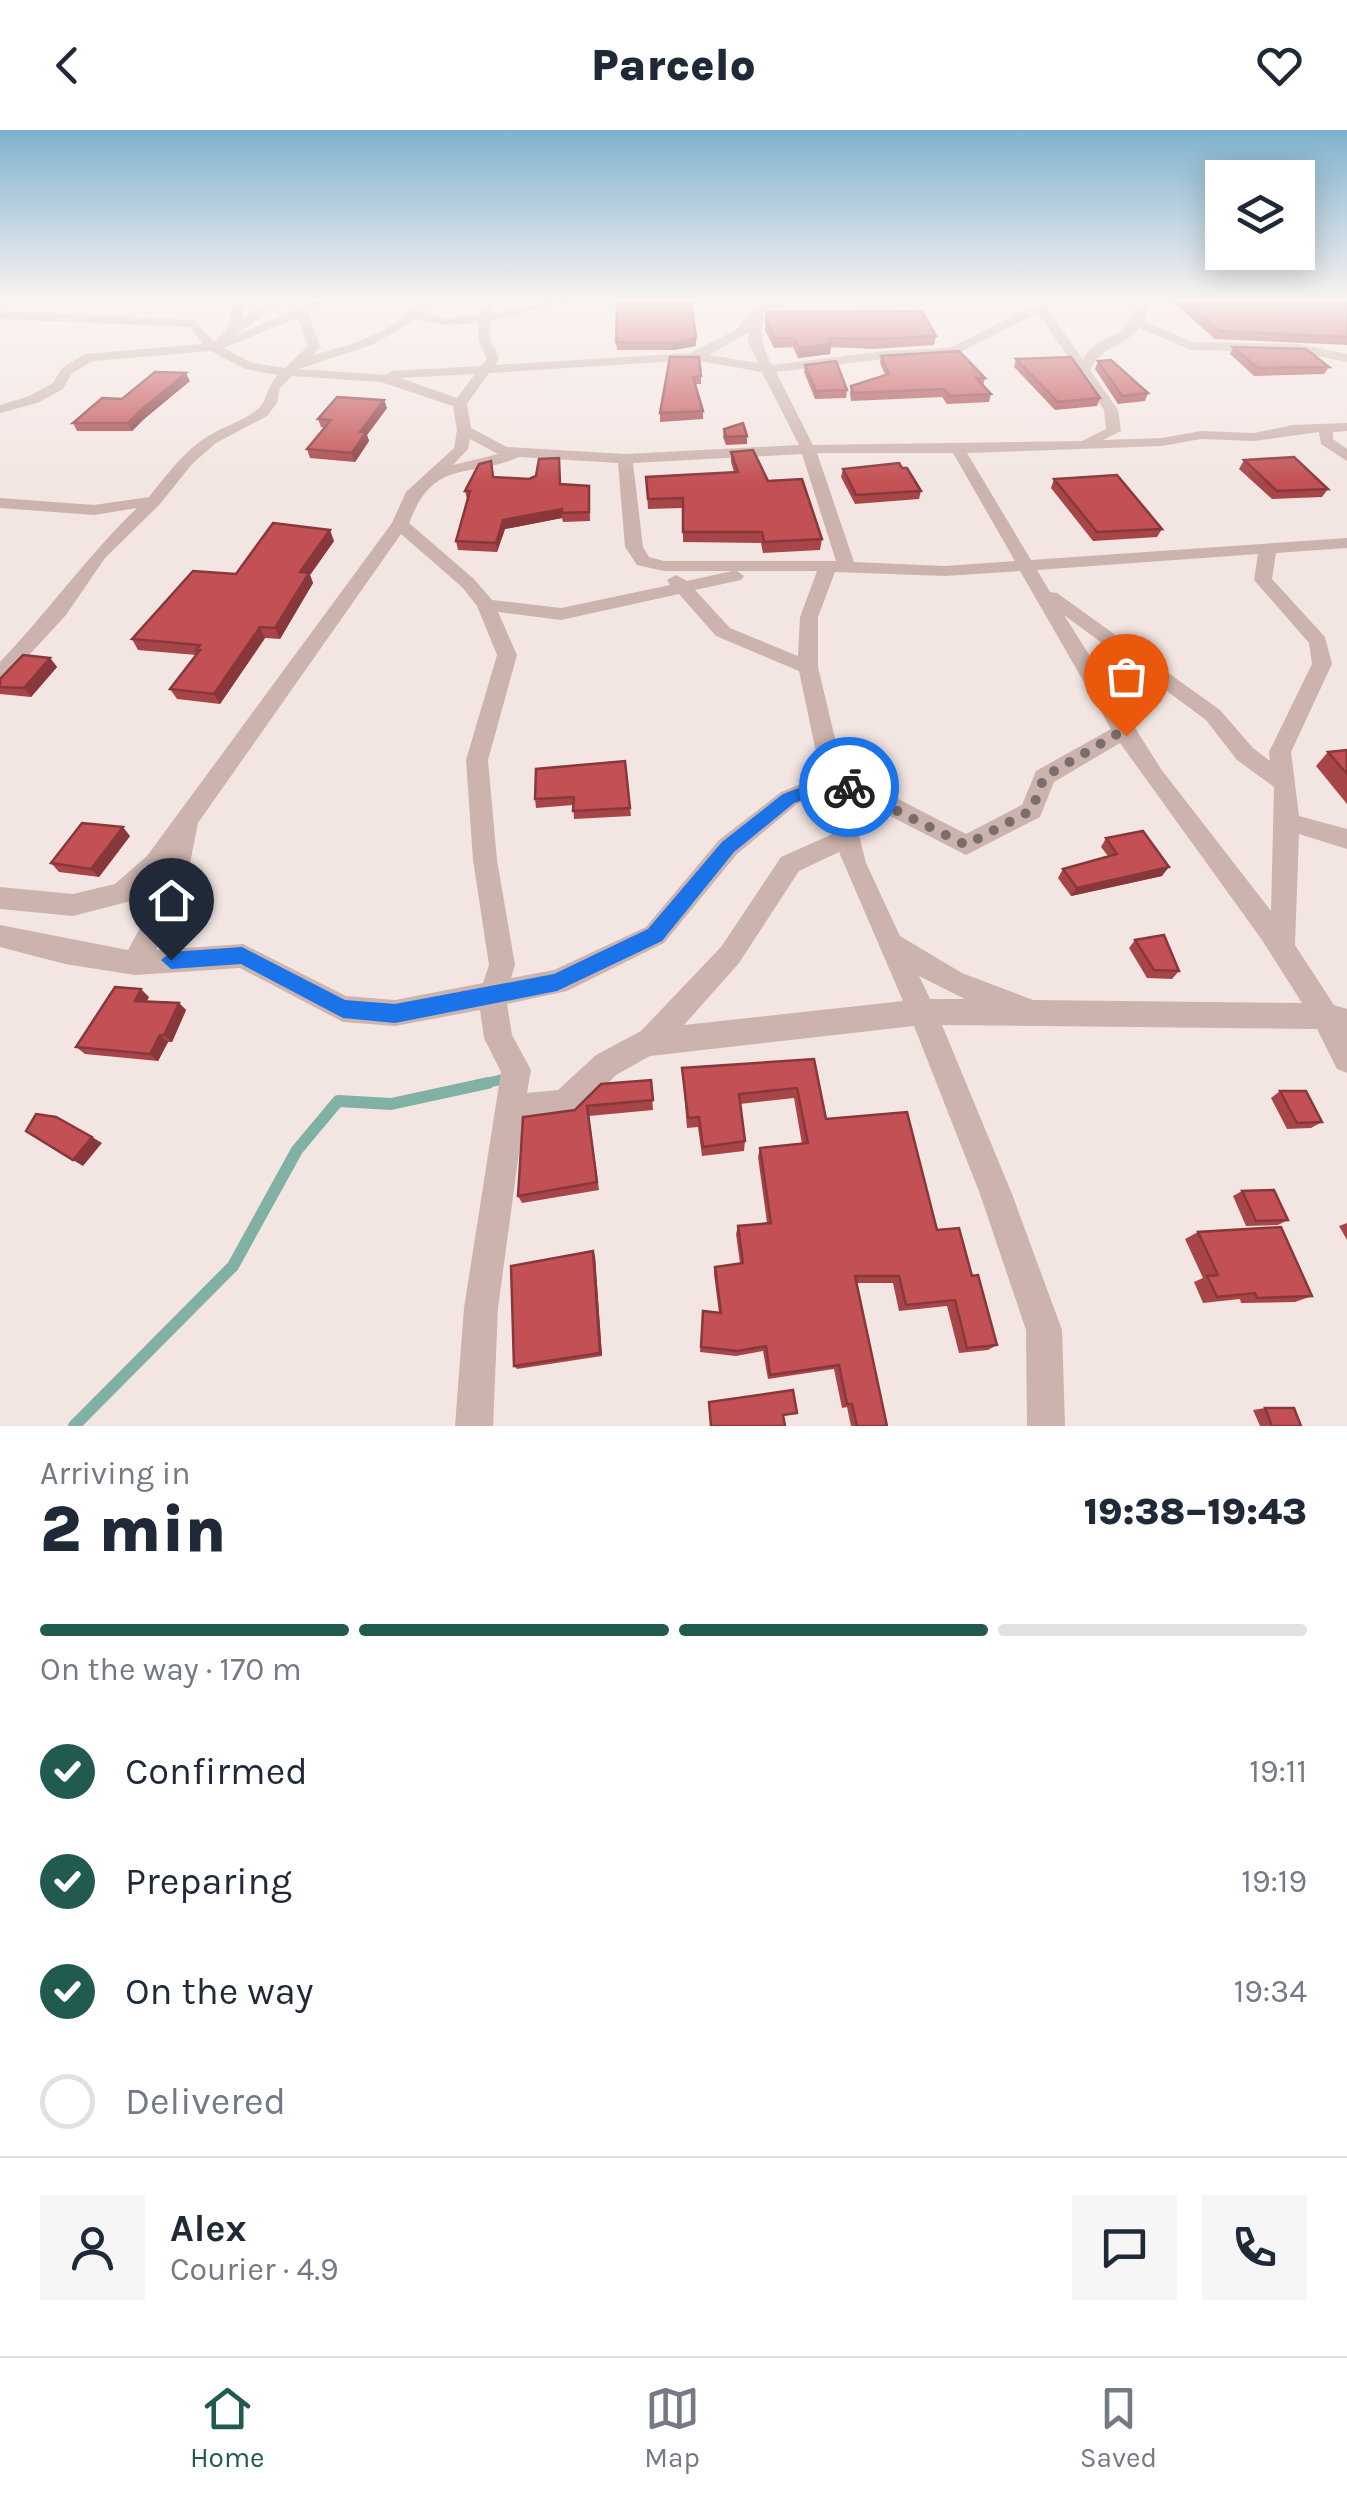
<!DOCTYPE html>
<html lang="en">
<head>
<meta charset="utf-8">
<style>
  body { margin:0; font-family:Karla,sans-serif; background:#f6f6f7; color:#1f2937; height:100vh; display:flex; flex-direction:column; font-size:38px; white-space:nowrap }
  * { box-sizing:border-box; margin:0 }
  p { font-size:32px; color:#747a83 }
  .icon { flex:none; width:55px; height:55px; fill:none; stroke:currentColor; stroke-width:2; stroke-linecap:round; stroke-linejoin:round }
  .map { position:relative; height:1296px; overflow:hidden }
  .side { display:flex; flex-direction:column; background:#fff; flex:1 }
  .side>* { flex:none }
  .tools { position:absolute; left:1205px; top:30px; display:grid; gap:20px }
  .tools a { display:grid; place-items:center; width:110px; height:110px; border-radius:0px; background:#fff; box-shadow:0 5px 25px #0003; font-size:50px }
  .pin { position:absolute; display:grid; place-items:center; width:85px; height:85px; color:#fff; margin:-102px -42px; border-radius:50% 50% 50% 0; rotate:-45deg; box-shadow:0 0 10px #0007 }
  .pin .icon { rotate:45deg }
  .courier { position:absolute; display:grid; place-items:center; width:100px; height:100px; margin:-50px; border:8px solid #1a73e8; border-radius:50%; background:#fff; color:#222; box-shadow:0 2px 12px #0007 }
  .overview em { font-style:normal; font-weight:800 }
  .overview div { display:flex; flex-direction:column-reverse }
  .overview { display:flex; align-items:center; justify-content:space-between; height:170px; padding:0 40px }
  h1 { font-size:65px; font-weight:800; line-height:75px }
  .bar { display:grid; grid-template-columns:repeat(4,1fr); gap:15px 10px; align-content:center; height:120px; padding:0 40px }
  .bar i { height:12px; border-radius:8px; background:#e0e1e3 }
  .bar .on { background:#215b4f }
  .bar p { grid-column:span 4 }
  .line { display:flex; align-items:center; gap:25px; padding:0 40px; border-top:2px solid #e0e1e3 }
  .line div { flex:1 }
  .round { display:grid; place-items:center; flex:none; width:105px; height:105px; border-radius:0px; background:#f6f6f7 }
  ol { padding:0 40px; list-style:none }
  li { display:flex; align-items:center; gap:30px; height:110px }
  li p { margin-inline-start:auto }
  li .icon { padding:10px; border-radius:50%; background:#215b4f; color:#fff; stroke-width:4 }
  li:last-child { color:#747a83 }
  li i { width:55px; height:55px; border:5px solid #e0e1e3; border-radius:50% }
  header { display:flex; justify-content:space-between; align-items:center; height:130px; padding:0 40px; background:#fff; font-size:45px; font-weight:800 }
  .tab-bar { display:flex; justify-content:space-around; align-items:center; height:140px; border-top:2px solid #e0e1e3; background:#fff; font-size:28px; color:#747a83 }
  .tab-bar a { display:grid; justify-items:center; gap:5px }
  .tab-bar .on { color:#215b4f }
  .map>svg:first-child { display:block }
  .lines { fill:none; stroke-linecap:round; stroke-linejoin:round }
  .stream-far1 { stroke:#81b0a5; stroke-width:10 }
  .stream { stroke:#81b0a5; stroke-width:12 }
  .minor { fill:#ccb3ad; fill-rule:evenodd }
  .wall { fill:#a84548 }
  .shaded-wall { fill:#88383b }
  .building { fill:#c35054; stroke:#88383b; stroke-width:2.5 }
  .route { fill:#1a73e8 }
  .done { stroke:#7b6d6c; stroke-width:10; stroke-dasharray:0 18 }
</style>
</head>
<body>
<header><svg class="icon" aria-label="back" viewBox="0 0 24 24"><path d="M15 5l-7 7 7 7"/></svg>Parcelo<svg class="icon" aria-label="heart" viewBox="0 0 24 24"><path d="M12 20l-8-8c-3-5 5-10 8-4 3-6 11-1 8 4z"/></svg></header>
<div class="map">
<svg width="1347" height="1296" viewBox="0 0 1347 1296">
  <rect width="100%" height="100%" fill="#f3e6e2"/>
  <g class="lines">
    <!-- stream-far1 -->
    <polyline class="stream-far1" points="477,955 509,948"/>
    <!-- stream -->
    <polyline class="stream" points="74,1296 233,1136 297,1020 338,971 391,974 488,953"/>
    <!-- minor -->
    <path class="minor" d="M235,171H247L242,189L270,171H284L234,206L296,179L293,171L306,174L326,171L308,182L320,217L313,225C351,214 393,205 417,171H429L421,183L446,188L480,185V175L486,172L492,175L491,184L553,171H572L491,191L490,209L499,229L495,235L690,223L736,200L755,177L794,171L764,181C760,205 760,212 772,235L885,221L950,218L1033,176L1030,171H1042L1083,230C1100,199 1121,219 1139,171H1151L1144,191L1193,212L1299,214L1347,224V232L1299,222L1191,220L1139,198C1121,219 1104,214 1090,240L1118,280L1121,301L1103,310L1162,308L1201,301L1254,303L1293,295L1347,293V301L1333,302V309L1347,319V331L1321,314L1319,302L1254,311L1201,309L1162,316L967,323L1031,430L1347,408V418L1276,423L1272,449L1325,507L1332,534L1291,622L1299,686L1347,699V719L1299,704L1295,815L1334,875L1347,879V943L1337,939L1317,899L942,895L1012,1064L1062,1200L1065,1296H1027L1026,1200L980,1064L914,896L650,926L616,945L576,986L565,990L523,993L498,1178L493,1296H455L464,1178L501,942L484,908L480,880L395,896L343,892L240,838L135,845L65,834L0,817V795L128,820L159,763L165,740L131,771L73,786L0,779V757L73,764L115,754L147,726L392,393L406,362L454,318L457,300L453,276L381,252L292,246L280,258L277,273L267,286L216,313L192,334L160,374L105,428L66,485L7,549L0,551V532C48,482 87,426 137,378L94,385L0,378V368L94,375L149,367C167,345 185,319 210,305C225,296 246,290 259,278C268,269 266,257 278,245L245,239L211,221L93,231L72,243L63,259L37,273L0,283V275L27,267L53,253L62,238L85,224L203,214L190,197L0,189V181L194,190L214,212L227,199ZM1038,183L1104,280L1106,299L1082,311L813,315L776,242L885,229L952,226ZM298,188L308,216L285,238L253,233L223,218ZM416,189L446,195L479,193L478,209L487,229L481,236L392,241L386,245L299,239L374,214ZM749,202L748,212L758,233L709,225ZM694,230L762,242L799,315L625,324L507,317L471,298L467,274L489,243ZM475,244L457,268L400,248ZM470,309L498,324L453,335L468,319ZM817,323H953L1015,431L945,436L854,432ZM802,324L836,431H664L649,427L643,417L633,333ZM519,327L618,333L625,417L637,435L664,441H732L687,451L676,445L667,450L670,455L561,478L492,470L474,449L409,393C435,327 466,350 519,327ZM401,404L462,457L477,476L497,525L466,630L473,730L489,835L483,853L395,870L346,866L243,814L156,820L184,764L198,693ZM1258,424L1254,450L1309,513L1312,534L1269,622L1270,631L1253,618L1220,580L1057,463L1050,462L1037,440ZM737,441H817L800,487L798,526L730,498L695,460L741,450L744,446ZM1020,441L1111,599L1036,641L1022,675L966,704L875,657L844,646L818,537V487L835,442L945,446ZM679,464L716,506L799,541L821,646L781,662L719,710L646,797L554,840L511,848L515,835L497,730L488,630L517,525L498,482L561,490ZM1064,485L1206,590L1237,630L1274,657L1271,781L1161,639ZM1120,613L1262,810L1302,873L1033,870L962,843L900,806L866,733L849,665L966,725L1040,687L1054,652ZM825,663L835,703L781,727L721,817L641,901L596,925L558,960L527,963L531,940L512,905L507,874L567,861L664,813L737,724L797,674ZM839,722L903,871L684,895L739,833L799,741ZM919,846L965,869H930Z"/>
  </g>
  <!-- wall -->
  <g class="wall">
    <polygon points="1172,171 1347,171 1347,215 1215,209"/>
    <polygon points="767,182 936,206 934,215 873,219 831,217 830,224 798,228 793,217 774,218 765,200"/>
    <polygon points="696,208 696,216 673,220 617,220 616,212"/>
    <polygon points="1233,217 1329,237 1324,244 1254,246 1230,224"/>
    <polygon points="881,226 985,248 983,256 991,264 989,272 947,274 942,267 851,271 850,264 851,256 885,245 880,233"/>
    <polygon points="670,227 701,246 701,254 695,254 703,281 703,289 660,292 660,283"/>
    <polygon points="1016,229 1100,268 1097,276 1055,280 1014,237"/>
    <polygon points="1098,231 1148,263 1145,271 1118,274 1095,239"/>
    <polygon points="805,235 847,260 846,268 815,269 804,242"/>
    <polygon points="190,251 144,289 132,301 77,301 73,293 122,269"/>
    <polygon points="384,270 387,278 367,305 369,311 355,332 310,328 307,319 325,298 321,297 318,289"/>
    <polygon points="724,299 747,306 747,314 726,315 723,307"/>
    <polygon points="731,322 768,351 822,409 820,420 763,423 761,413 683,412 683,378 648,379 646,347 734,342 731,332"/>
    <polygon points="1244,330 1328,359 1322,367 1272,369 1239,339"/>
    <polygon points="902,338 921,361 919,369 855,374 841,347 843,339"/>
    <polygon points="536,346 560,354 589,356 590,391 563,392 562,388 505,399 497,422 458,420 456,411 467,369 465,361 493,347 529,349"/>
    <polygon points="1054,349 1162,399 1157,407 1093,411 1051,358"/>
    <polygon points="334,411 310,445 313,453 280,509 265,508 220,574 177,569 170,559 196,525 138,520 132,509 236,444"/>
    <polygon points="50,528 57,537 31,567 0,564 0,549"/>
    <polygon points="1347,620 1347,674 1316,636 1328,622"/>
    <polygon points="536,639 630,678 631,686 574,689 573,675 536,678 535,669"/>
    <polygon points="130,706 99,747 59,742 51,733"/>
    <polygon points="1106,708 1162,746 1071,766 1058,748 1063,739 1108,726 1101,717"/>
    <polygon points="1135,810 1179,841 1172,849 1147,848 1129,818"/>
    <polygon points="149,867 146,872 179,873 186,880 172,912 168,912 158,931 85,924 76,917"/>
    <polygon points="814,929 826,989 937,1100 972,1146 997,1215 988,1220 959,1223 947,1176 899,1181 893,1153 857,1153 887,1296 851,1296 847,1277 842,1278 834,1239 768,1249 763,1221 736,1226 700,1222 703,1181 719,1183 714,1144 715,1137 740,1133 736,1104 738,1096 767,1093 758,1027 760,1018 802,1014 794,968 740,974 745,1011 744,1021 702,1026 698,997 687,998 682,938"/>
    <polygon points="651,950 653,980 589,986 599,1060 522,1073 518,1066 575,980"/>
    <polygon points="1280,961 1322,992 1311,998 1287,999 1271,968"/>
    <polygon points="1242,1061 1288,1090 1278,1095 1246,1096 1233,1066"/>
    <polygon points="1347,1093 1347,1110 1339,1096"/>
    <polygon points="1198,1102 1312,1166 1295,1172 1241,1173 1240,1169 1203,1173 1194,1152 1203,1148 1185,1109"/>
    <polygon points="595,1126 602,1226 517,1239 514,1236"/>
    <polygon points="1265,1278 1301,1296 1260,1296 1253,1280"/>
  </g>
  <!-- shaded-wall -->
  <g class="shaded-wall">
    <polygon points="696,208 696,216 673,220 673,213"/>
    <polygon points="831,214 830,224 798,228 799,218"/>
    <polygon points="186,243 190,251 144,289 132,301 128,293 140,281"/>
    <polygon points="384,270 387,278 367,305 369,311 355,332 352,323 360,302"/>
    <polygon points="562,379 562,388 505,399 497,422 496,413 503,390"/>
    <polygon points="330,400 334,411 310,445 313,453 280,509 275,498 300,442"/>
    <polygon points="260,497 265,508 220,574 214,564"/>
    <polygon points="50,528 57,537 31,567 24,558"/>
    <polygon points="123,697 130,706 99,747 91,739"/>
    <polygon points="1169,737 1162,746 1071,766 1077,758"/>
    <polygon points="141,859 149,867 143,879 135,871"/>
    <polygon points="179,873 186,880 172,912 164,905"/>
    <polygon points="160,905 168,912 158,931 150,924"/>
    <polygon points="92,1007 102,1013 83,1036 73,1030"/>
    <polygon points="593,1121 595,1126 602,1226 600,1223"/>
  </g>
  <!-- building -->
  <g class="building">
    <polygon points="619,171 691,171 696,208 673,213 616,212 617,178"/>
    <polygon points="1184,171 1347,171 1347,207 1219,201"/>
    <polygon points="922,181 936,206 875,209 829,208 831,214 799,218 794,208 775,208 766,191 767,182"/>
    <polygon points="1233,217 1306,219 1329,237 1258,238"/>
    <polygon points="959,221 985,248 976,248 991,264 949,266 944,259 853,263 851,256 889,244 881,226"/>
    <polygon points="670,227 699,227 701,246 693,247 703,281 660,283"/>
    <polygon points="1071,227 1100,268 1058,272 1016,229"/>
    <polygon points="1111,230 1148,263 1122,266 1098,231"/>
    <polygon points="836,231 847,260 816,261 805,235"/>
    <polygon points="155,242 186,243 140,281 128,293 73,293 102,268 122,269"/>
    <polygon points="337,267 384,270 360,302 366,302 352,323 307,319 331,290 318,289"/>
    <polygon points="743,293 747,306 726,307 724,299"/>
    <polygon points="753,320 768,351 802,349 822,409 764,412 762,402 683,402 683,368 648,369 646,347 738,342 731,322"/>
    <polygon points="1294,327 1328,359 1277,361 1244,330"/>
    <polygon points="559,328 560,354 589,356 589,382 562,383 562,379 503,390 496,413 456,411 470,361 465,361 479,334 491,331 493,347 529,349 536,346 539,329"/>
    <polygon points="899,333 902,338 907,338 921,361 856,365 843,339"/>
    <polygon points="1117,345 1162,399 1097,402 1054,349"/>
    <polygon points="273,393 330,400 300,442 309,443 275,498 260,497 214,564 170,559 200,520 196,520 200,515 132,509 193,441 236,444"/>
    <polygon points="23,525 50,528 24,558 0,557 0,549"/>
    <polygon points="1347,620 1347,644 1328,622"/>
    <polygon points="625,631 630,678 573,681 574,667 535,669 536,639"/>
    <polygon points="82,693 123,697 91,739 51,733"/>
    <polygon points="1143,701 1169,737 1077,758 1063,739 1117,724 1106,708"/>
    <polygon points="1164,805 1179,841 1154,840 1135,810"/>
    <polygon points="115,857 141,859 135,871 179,873 164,905 160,905 150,924 76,917"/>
    <polygon points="814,929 826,989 907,982 937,1100 959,1098 972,1146 978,1145 997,1215 967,1218 955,1170 906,1175 899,1146 855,1146 887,1296 857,1296 852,1274 847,1274 839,1235 770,1245 766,1216 738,1221 701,1217 703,1181 721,1183 715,1137 743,1133 738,1096 771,1093 760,1018 808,1013 797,958 739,964 745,1011 703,1017 699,987 688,988 682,938"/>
    <polygon points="651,950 653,970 587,976 597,1052 518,1066 523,987 575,980 601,954"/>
    <polygon points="1280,961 1306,961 1322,992 1297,993"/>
    <polygon points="36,984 56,987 92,1007 73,1030 26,1001"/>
    <polygon points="1274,1060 1288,1090 1256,1091 1242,1061"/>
    <polygon points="1281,1097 1312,1166 1257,1168 1255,1163 1217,1167 1207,1146 1218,1145 1198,1102"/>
    <polygon points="593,1121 600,1223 514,1236 511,1136"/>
    <polygon points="793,1260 797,1283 783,1285 785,1296 711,1296 709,1272"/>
    <polygon points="1265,1278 1294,1278 1301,1296 1272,1296"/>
  </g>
  <!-- sky -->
  <linearGradient id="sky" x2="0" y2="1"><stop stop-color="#7fb2cd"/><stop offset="0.48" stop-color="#faf4f2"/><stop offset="1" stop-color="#faf4f2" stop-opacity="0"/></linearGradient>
  <rect width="1347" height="353" fill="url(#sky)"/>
  <!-- route -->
  <polygon class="route" points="834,645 855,652 855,661 834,658 794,673 734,722 662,811 557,861 395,893 343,888 241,834 171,839 161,830 171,822 242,817 345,870 395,874 554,844 648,799 722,712 783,664"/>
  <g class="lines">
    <!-- done -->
    <polyline class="done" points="849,657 966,715 1032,680 1044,647 1124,600 1126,606"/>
  </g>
</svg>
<div class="tools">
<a><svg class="icon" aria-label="layers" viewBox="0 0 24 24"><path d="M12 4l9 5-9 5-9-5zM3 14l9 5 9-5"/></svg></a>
</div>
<div class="pin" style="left:1126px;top:606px;background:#ea580c"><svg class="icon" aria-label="bag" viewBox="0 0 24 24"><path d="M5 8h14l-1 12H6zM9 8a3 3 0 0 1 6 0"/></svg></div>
<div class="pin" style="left:171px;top:830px;background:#1f2937"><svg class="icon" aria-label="home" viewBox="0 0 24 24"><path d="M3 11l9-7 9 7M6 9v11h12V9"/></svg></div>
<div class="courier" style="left:849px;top:657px"><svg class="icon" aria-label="bike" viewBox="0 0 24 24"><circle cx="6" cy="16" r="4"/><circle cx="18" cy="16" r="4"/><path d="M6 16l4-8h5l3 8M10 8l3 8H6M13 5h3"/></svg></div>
</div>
<section class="side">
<div class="overview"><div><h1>2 min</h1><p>Arriving in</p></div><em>19:38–19:43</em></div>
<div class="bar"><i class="on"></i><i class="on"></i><i class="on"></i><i></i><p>On the way · 170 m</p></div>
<ol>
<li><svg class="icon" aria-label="check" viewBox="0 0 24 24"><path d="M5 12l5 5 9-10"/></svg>Confirmed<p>19:11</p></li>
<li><svg class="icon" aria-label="check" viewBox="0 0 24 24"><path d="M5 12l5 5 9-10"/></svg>Preparing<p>19:19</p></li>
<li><svg class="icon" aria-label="check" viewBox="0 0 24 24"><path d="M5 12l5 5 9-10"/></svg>On the way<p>19:34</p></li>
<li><i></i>Delivered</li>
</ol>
<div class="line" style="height:180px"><a class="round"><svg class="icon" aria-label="person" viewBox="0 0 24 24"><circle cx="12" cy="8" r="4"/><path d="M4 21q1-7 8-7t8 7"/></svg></a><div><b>Alex</b><p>Courier · 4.9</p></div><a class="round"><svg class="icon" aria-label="chat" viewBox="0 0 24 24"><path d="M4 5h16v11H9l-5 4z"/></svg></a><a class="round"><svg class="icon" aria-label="phone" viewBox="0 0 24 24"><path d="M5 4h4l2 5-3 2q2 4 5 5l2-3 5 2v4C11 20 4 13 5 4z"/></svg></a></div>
</section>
<nav class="tab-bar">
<a class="on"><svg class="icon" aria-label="home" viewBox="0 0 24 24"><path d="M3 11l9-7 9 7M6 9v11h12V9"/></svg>Home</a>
<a><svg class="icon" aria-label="map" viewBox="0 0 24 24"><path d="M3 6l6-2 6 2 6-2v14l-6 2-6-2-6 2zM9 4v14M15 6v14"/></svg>Map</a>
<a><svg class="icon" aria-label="saved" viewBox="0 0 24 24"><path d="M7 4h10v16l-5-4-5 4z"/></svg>Saved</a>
</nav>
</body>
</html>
